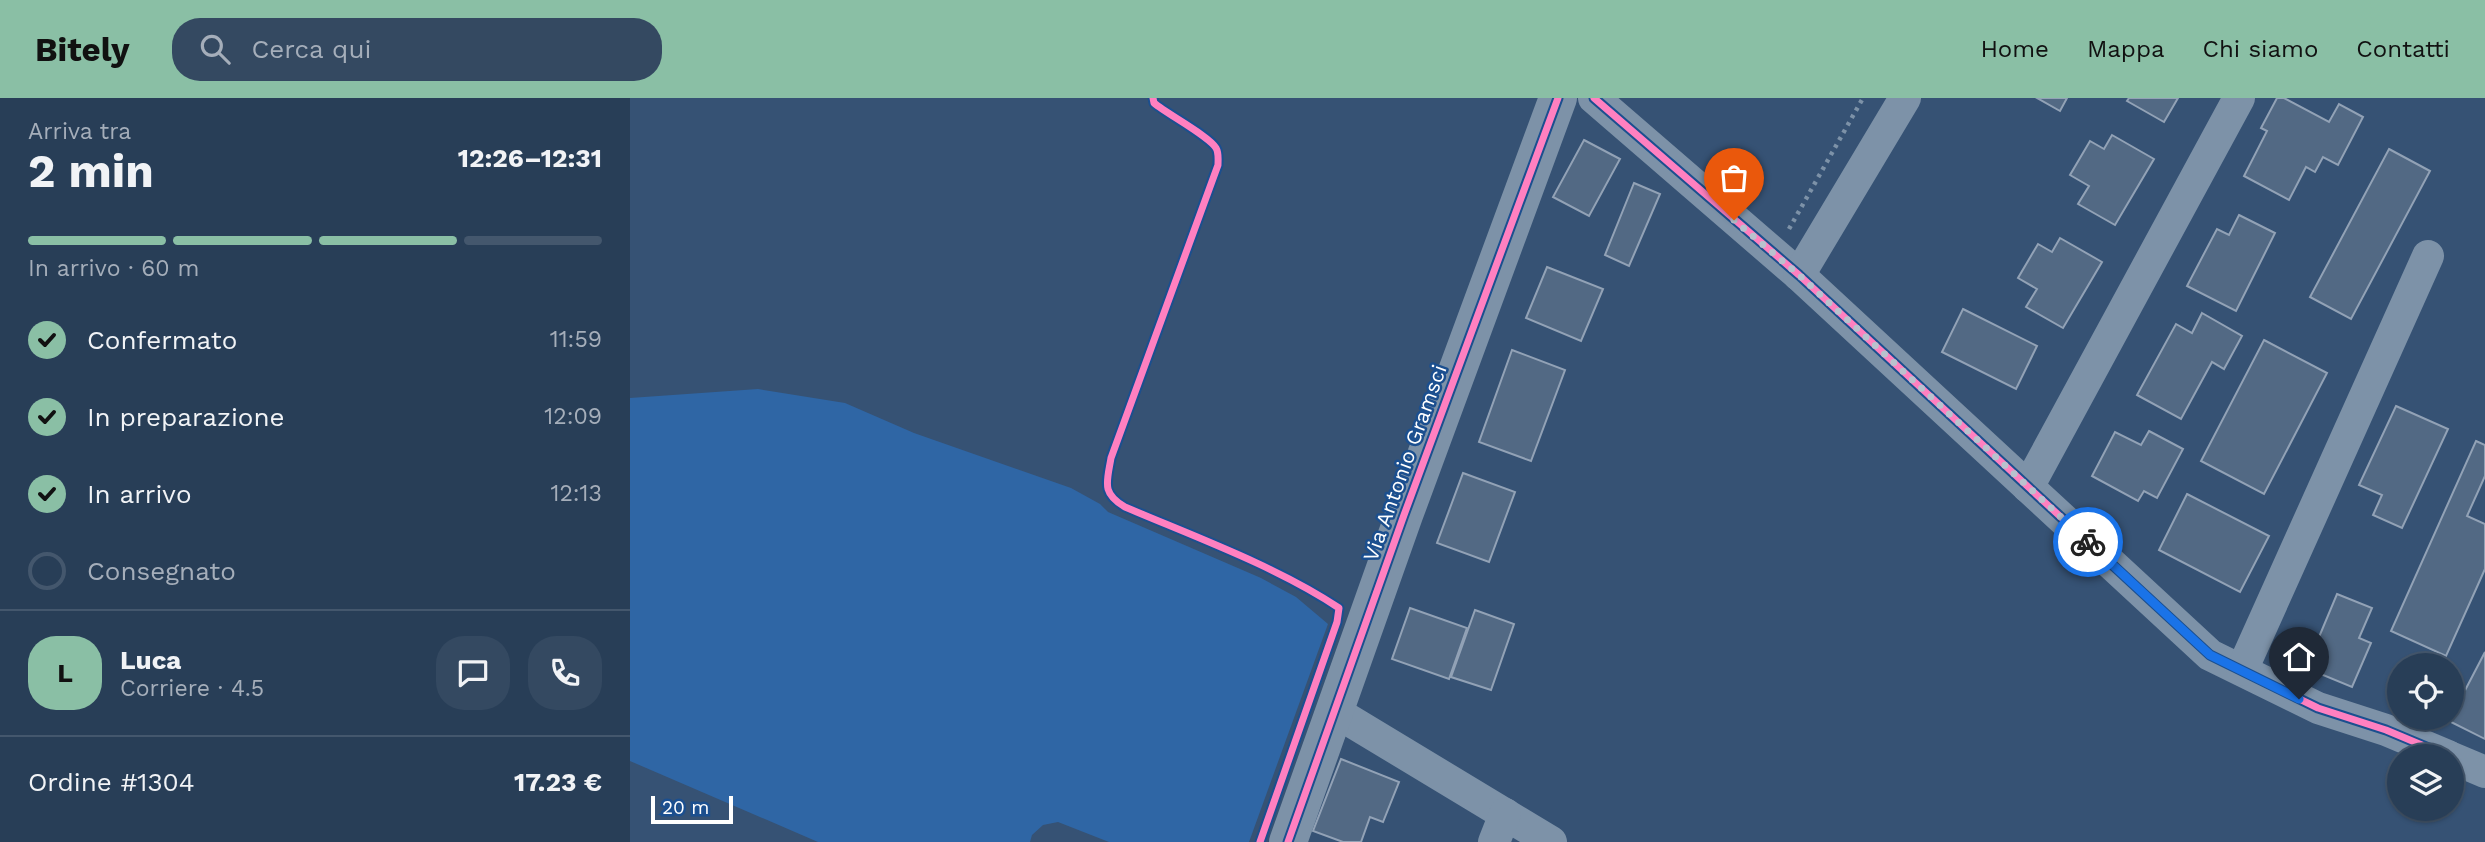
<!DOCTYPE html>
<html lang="it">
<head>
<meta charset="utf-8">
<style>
  body { margin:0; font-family:"Work Sans",sans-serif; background:#344961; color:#f1f3f6; height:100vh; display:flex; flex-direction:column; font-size:26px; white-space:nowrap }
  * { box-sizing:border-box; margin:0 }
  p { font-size:23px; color:#a5aeba }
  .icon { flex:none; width:38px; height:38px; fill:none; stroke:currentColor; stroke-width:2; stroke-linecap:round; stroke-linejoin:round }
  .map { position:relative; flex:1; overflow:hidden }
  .sheet { display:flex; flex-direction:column; background:#283e57; width:630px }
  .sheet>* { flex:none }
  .controls { position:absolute; left:1757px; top:555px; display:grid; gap:14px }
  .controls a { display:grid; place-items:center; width:77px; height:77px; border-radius:50%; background:#283e57; box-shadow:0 2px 5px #0004,0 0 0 2px #44576d; font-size:35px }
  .scale { position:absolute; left:21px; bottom:18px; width:82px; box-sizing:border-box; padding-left:7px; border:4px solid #fff; border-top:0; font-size:19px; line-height:24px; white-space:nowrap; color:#fff; -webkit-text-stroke:5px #1b4f8f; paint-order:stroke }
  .pin { position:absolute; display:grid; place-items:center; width:60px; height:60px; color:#fff; margin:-72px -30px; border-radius:50% 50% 50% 0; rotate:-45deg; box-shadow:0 0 7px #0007 }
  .pin .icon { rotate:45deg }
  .courier { position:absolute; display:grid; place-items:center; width:70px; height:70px; margin:-35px; border:5px solid #1a73e8; border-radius:50%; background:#fff; color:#222; box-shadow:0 2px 9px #0007 }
  .headline em { font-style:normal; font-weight:700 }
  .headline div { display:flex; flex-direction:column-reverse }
  .headline { display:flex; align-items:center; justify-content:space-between; height:119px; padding:0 28px }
  h1 { font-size:46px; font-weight:700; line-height:52px }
  .bar { display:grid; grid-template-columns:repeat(4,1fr); gap:10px 7px; align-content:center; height:84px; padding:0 28px }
  .bar i { height:9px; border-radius:5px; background:#44576d }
  .bar .selected { background:#8abfa5 }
  .bar p { grid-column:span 4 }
  .line { display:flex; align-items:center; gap:18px; padding:0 28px; border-top:2px solid #44576d }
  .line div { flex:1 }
  .round { display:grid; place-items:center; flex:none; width:74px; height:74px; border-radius:28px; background:#344961 }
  ol { padding:0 28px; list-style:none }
  li { display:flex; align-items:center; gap:21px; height:77px }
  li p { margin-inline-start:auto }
  li .icon { padding:7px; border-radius:50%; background:#8abfa5; color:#111; stroke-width:4 }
  li:last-child { color:#a5aeba }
  li i { width:38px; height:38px; border:4px solid #44576d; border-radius:50% }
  header { display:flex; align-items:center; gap:42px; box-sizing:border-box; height:98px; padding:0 35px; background:#8abfa5; color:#111 }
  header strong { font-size:33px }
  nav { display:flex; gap:38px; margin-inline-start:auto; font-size:24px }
  .search { width:490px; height:63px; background:#344961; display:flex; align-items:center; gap:18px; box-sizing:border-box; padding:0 24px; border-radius:28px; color:#a5aeba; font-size:26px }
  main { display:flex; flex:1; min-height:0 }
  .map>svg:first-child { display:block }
  .green { fill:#2f66a5 }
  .building { fill:#526984; stroke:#92a2b6; stroke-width:2 }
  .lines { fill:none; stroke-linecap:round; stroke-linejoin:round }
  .path { stroke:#7d92a8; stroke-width:4.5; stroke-dasharray:3.5 5; stroke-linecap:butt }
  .minor { stroke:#7d92a8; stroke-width:32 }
  .tertiary { stroke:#7d92a8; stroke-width:38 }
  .cycleway-casing { stroke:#1b4f8f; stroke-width:11 }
  .cycleway { stroke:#ff80c0; stroke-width:7 }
  .done { stroke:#b9c2ce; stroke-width:7; stroke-dasharray:0 12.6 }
  .route { stroke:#1a73e8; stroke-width:9 }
  .labels { text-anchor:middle; stroke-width:5; stroke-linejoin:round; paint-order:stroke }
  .street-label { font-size:21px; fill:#fff; stroke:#1b4f8f }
</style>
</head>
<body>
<header>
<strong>Bitely</strong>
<div class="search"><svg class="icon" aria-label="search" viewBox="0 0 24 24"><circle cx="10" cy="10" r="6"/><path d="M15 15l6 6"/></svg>Cerca qui</div>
<nav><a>Home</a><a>Mappa</a><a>Chi siamo</a><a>Contatti</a></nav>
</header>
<main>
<section class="sheet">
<div class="headline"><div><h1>2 min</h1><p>Arriva tra</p></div><em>12:26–12:31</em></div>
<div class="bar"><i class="selected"></i><i class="selected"></i><i class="selected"></i><i></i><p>In arrivo · 60 m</p></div>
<ol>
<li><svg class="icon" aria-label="check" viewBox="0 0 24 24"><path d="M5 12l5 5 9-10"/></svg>Confermato<p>11:59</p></li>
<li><svg class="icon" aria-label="check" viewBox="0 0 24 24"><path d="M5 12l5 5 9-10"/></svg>In preparazione<p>12:09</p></li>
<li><svg class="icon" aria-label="check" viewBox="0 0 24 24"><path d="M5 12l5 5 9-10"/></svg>In arrivo<p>12:13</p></li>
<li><i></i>Consegnato</li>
</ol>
<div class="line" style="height:126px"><b class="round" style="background:#8abfa5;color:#111">L</b><div><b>Luca</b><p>Corriere · 4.5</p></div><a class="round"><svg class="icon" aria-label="chat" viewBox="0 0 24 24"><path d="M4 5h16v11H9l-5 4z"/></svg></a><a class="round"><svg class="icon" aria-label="phone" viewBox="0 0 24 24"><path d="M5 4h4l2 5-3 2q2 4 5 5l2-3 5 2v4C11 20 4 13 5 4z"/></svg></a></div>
<div class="line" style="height:91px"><div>Ordine #1304</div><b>17.23 €</b></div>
</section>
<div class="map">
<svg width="1855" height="744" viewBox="0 0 1855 744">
  <rect width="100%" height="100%" fill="#365274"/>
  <!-- green -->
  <polygon class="green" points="128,291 215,305 284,335 441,390 470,406 478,414 631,480 666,499 698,526 619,744 479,744 428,724 413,727 402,737 400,744 188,744 0,663 0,300"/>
  <!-- building -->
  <g class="building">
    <polygon points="1407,0 1437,0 1430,13"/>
    <polygon points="1499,0 1548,0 1534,24 1497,3"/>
    <polygon points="1647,0 1654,0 1699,24 1709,6 1733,19 1708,67 1693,59 1685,74 1676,69 1659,102 1614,78 1637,33 1631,30"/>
    <polygon points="1482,37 1524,61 1485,127 1448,106 1459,88 1440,77 1460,43 1474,51"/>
    <polygon points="954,42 990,61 959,118 923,99"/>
    <polygon points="1759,51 1800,73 1721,221 1680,199"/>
    <polygon points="1004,85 1030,96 999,168 975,157"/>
    <polygon points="1609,117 1645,135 1606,213 1557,188 1587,131 1599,137"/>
    <polygon points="1430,140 1472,164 1433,230 1396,209 1407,191 1388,180 1408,146 1422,154"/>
    <polygon points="917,169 973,191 951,243 896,220"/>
    <polygon points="1333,211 1407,248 1386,291 1312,254"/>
    <polygon points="1572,215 1612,238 1594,271 1582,264 1551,321 1507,297 1546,226 1562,235"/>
    <polygon points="1634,242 1697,275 1634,396 1571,363"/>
    <polygon points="882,252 935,272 901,363 849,344"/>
    <polygon points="1766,308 1818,331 1772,430 1743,417 1752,397 1729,387"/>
    <polygon points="1519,333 1553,351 1527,400 1514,393 1508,403 1462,378 1485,334 1511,347"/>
    <polygon points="1846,343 1855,347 1855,378 1837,418 1855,426 1855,471 1816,558 1761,533"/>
    <polygon points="833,375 885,394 859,464 807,445"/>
    <polygon points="1557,396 1639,438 1610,494 1529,452"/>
    <polygon points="1707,496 1742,510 1729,540 1741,545 1722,589 1676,570"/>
    <polygon points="780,510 837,530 819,581 762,561"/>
    <polygon points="845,512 884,526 861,592 821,579"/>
    <polygon points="1855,554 1855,641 1819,623"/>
    <polygon points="711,661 769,684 753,724 740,719 731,744 713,744 683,733"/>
  </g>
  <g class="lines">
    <!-- path -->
    <polyline class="path" points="1159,131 1233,0"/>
    <!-- minor -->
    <g class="minor">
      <polyline points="964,0 1169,177 1580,557 1688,610 1756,632 1818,658"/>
      <polyline points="1169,177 1275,0"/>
      <polyline points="1398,389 1609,0"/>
      <polyline points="1612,572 1798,158"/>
      <polyline points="704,613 921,744"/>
      <polyline points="1822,660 1855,674"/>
      <polyline points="864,744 875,716"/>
    </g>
    <!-- tertiary -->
    <polyline class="tertiary" points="658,744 774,417 928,0"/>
    <defs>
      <g id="cycleway">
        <path d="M523,0L524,5C537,16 579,38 586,50C589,55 588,61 588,67L481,360C477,384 471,395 495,409C563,438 648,469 709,510L707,524L630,744"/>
        <polyline points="964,0 1169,177 1580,557 1688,610 1756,632 1818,658"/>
        <polyline points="658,744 774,417 928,0"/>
      </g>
    </defs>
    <!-- cycleway casing -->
    <use href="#cycleway" class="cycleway-casing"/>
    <!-- cycleway -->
    <use href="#cycleway" class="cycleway"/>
  </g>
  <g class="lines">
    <!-- done -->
    <polyline class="done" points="1104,122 1169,177 1458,444"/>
    <!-- route -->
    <polyline class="route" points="1458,444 1580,557 1669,601"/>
  </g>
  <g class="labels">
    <!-- street labels -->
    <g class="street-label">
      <text transform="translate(775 365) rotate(-70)" y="7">Via Antonio Gramsci</text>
    </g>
  </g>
</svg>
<div class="controls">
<a><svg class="icon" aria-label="locate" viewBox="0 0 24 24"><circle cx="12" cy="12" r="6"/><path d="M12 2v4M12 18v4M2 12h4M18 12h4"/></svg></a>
<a><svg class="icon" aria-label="layers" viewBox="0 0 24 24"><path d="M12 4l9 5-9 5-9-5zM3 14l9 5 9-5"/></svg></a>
</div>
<div class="scale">20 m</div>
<div class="pin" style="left:1104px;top:122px;background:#ea580c"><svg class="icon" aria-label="bag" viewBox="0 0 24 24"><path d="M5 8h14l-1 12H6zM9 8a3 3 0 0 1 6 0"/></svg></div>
<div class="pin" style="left:1669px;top:601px;background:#1f2937"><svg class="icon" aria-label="home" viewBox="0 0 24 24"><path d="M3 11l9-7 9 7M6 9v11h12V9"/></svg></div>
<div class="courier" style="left:1458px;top:444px"><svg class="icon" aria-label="bike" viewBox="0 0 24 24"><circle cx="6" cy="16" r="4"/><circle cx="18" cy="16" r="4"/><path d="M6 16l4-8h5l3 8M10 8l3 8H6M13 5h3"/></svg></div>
</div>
</main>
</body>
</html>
